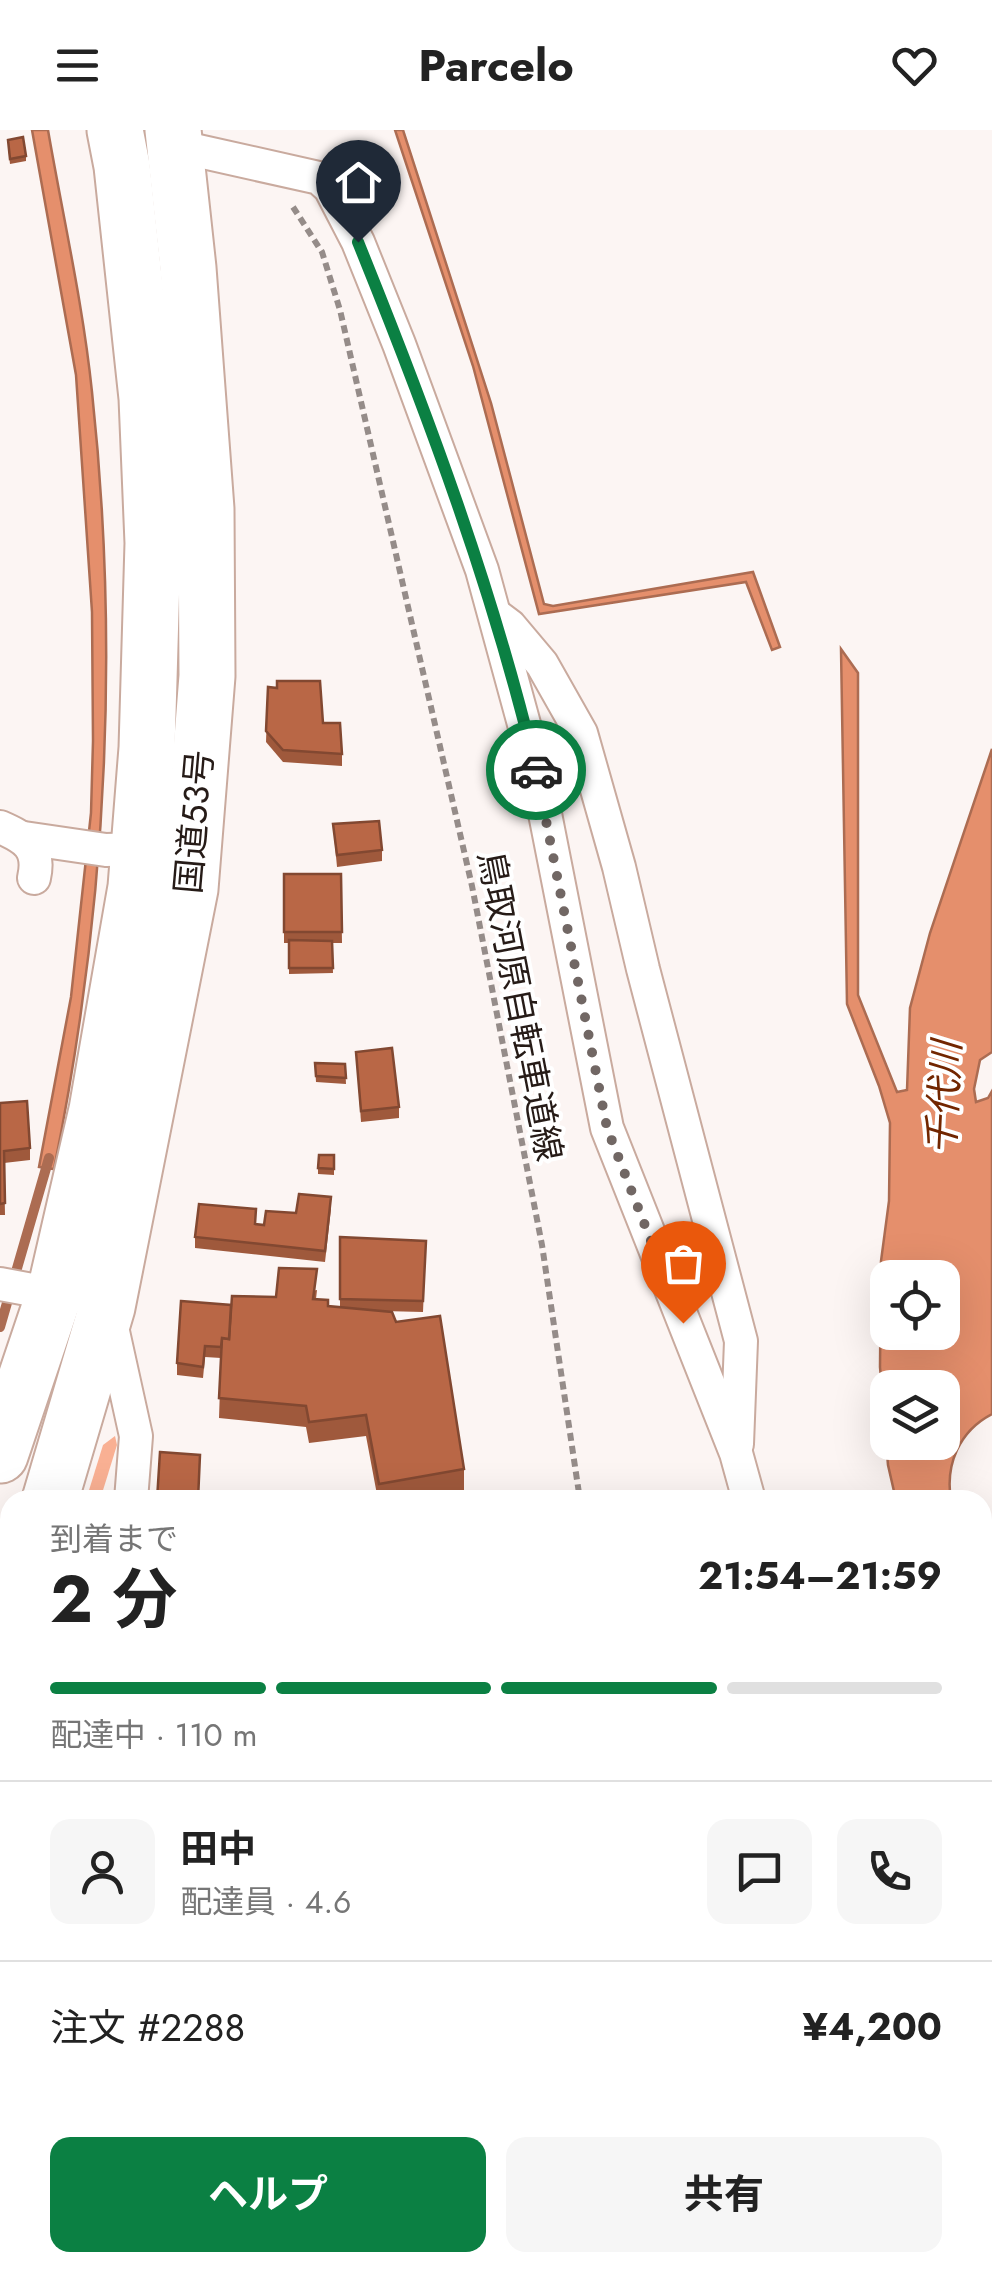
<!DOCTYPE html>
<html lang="ja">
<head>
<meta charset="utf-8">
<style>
  body { margin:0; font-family:Jost,"Noto Sans JP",sans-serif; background:#f6f6f6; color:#222; height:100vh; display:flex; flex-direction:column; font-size:38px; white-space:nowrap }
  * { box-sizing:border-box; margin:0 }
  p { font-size:32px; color:#767676 }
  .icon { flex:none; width:55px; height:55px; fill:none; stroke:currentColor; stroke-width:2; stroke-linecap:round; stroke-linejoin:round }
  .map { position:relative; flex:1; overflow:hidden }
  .panel { position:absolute; left:0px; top:1360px; width:992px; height:782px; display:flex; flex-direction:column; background:#fff; border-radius:30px 30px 0 0; box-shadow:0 10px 40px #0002 }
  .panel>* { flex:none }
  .fabs { position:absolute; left:870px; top:1130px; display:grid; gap:20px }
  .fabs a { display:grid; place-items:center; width:90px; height:90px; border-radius:20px; background:#fff; box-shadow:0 10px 40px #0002; font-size:50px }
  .pin { position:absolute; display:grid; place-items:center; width:85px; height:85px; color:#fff; margin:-102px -42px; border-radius:50% 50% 50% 0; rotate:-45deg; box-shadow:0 0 10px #0007 }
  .pin .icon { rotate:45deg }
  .courier { position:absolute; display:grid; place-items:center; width:100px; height:100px; margin:-50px; border:8px solid #0b8043; border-radius:50%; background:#fff; color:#222; box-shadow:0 2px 12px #0007 }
  .headline em { font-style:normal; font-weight:700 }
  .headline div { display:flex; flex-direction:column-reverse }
  .headline { display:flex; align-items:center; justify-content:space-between; height:170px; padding:0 50px }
  h1 { font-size:65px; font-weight:700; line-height:75px }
  .bar { display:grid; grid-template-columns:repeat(4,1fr); gap:15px 10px; align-content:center; height:120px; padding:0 50px }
  .bar i { height:12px; border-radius:8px; background:#e0e0e0 }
  .bar .on { background:#0b8043 }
  .bar p { grid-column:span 4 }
  .line { display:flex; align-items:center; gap:25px; padding:0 50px; border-top:2px solid #e0e0e0 }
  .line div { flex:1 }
  .round { display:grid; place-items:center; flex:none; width:105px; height:105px; border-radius:20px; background:#f6f6f6 }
  .primary-button { display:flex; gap:20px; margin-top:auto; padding:20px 50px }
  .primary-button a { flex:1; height:115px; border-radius:20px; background:#0b8043; color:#fff; font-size:40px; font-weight:700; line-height:115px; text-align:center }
  .primary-button a+a { background:#f6f6f6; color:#222 }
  header { display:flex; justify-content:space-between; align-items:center; height:130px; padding:0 50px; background:#fff; font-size:45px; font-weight:700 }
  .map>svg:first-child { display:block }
  .green { fill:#f9b093 }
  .water { fill:#e58f6c; stroke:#ac6c52; stroke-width:2.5; fill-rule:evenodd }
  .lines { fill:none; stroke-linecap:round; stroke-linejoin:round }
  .stream { stroke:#ac6c52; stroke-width:10 }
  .minor-casing { stroke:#c9aa9e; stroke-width:36 }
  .trunk-casing { stroke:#c9aa9e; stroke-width:59 }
  .path { stroke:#958c89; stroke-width:6; stroke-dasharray:8 5; stroke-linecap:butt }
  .minor { stroke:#fff; stroke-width:32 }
  .trunk { stroke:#fff; stroke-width:55 }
  .wall { fill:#9f593c }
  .building { fill:#b96746; stroke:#824831; stroke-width:2.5 }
  .done { stroke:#716764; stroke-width:10; stroke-dasharray:0 18 }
  .route { stroke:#0b8043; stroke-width:12 }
  .labels { text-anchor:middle; stroke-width:8; stroke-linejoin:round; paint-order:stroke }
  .street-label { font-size:35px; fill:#261b17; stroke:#fff }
  .water-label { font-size:38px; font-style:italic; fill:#722600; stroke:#fff }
</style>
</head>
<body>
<header><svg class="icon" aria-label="menu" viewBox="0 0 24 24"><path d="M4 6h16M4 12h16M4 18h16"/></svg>Parcelo<svg class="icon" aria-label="heart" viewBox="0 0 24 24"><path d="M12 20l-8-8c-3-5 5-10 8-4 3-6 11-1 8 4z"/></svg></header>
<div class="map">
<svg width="992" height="2142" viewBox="0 0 992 2142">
  <rect width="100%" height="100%" fill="#fcf5f3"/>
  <!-- green -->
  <g class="green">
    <polygon points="115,1306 117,1315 100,1370 86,1370 103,1315"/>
    <polygon points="0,1692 10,1692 10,1732 0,1728"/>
  </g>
  <!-- water -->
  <g class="water">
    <path d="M32,0H48C63,87 83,174 92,262C120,522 106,782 54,1039L39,1037L71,867L91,683L93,611L92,482L76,245Z"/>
    <polygon points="395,0 403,0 491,273 544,474 553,476 753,442 780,517 772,520 746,452 539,484 473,236"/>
    <path d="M841,519L858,543V865L897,962L907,960L910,878L930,803L992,619V922L980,930L974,959L976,972L988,968L992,961V1284C959,1301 945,1335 951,1370H896L888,1335L880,1237L881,1131L889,1071L890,993L879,956L847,874ZM888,1148H942V1202H888ZM888,1258H942V1312H888Z"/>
    <polygon points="983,1552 992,1569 992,2142 968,2142 966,2133 982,2132"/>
  </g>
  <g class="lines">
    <!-- stream -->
    <g class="stream">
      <polyline points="0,1197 49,1028"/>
      <polyline points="0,1765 10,1770"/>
      <polyline points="80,2132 81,2142"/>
      <polyline points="39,2142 71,2132"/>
    </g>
    <defs>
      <g id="minor">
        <polyline points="176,16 319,48 330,58 358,112 399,214 482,440 536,638 607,998 736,1323 749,1370"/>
        <polyline points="498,487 510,496 542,534 581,603 619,737 643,839 741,1211 737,1314"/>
        <path d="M0,697C25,708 41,717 34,748"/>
        <polyline points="24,708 106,720 139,719"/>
        <polyline points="0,1154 70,1167"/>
        <polyline points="110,1188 136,1306 131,1370"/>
        <polyline points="0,1654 10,1656"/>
        <polyline points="119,2132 120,2142"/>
        <polyline points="309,2132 310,2142"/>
        <polyline points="480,2132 481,2142"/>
        <polyline points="824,2132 824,2142"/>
        <polyline points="865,2132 866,2142"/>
        <polyline points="585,2142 589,2136"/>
      </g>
      <g id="trunk">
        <polyline points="0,1325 55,1162 97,980 136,757 147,618 153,413 147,268 122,36 115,0"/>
        <polyline points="50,1370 107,1177 190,759 207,546 206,379 188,138 173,0"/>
        <polyline points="0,1521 10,1491"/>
      </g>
    </defs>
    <!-- minor casing -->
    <use href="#minor" class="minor-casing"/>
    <!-- trunk casing -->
    <use href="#trunk" class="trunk-casing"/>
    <!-- path -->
    <g class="path">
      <polyline points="293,77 322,122 340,180 472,756 542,1115 580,1370"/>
      <polyline points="0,1743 10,1747"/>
      <polyline points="689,2132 690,2142"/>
    </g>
    <!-- minor -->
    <use href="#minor" class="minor"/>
    <!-- trunk -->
    <use href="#trunk" class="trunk"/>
  </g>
  <!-- wall -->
  <g class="wall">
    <polygon points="8,16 26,26 26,31 10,34"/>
    <polygon points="268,557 323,593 342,624 342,636 283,632 266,612"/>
    <polygon points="333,694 382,720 382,731 337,737"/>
    <polygon points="284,744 341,744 342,813 332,813 333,843 289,844 289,813 284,813"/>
    <polygon points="356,922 399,977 399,988 361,992"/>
    <polygon points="315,933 345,934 346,954 316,952"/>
    <polygon points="0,973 30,1018 30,1030 4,1033 5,1085 0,1085"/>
    <polygon points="334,1025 334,1045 318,1044 318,1038"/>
    <polygon points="331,1079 325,1132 195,1118 195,1107 256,1094 264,1095 296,1083"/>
    <polygon points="340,1107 426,1111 423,1182 383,1181 464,1339 464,1360 406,1370 378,1370 366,1306 309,1313 306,1297 219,1288 221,1228 205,1227 203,1248 177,1245 177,1233 231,1175 317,1160 316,1169 328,1176 340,1177"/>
    <polygon points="10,1779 10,1921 2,1923 0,1916 0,1780"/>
  </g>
  <!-- building -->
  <g class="building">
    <polygon points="23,7 26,26 10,29 8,10"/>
    <polygon points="277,551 320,551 323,593 340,593 342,624 283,620 266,601 268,557 277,558"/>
    <polygon points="379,691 382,720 337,725 333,694"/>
    <polygon points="284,744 341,744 342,802 284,802"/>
    <polygon points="289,810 332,811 333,838 289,838"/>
    <polygon points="392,918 399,977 361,981 356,922"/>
    <polygon points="315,933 345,934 346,948 316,946"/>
    <polygon points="27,971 30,1018 4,1021 5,1073 0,1074 0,973"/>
    <polygon points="319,1025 334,1025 334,1039 318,1038"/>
    <polygon points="299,1064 331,1067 325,1121 195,1107 199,1074 256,1079 255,1094 264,1095 266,1081 296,1083"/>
    <polygon points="340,1107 426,1111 423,1171 340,1169"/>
    <polygon points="279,1138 317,1139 313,1169 328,1170 328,1176 392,1182 396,1192 440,1186 464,1339 379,1354 366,1285 309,1292 306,1276 219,1268 222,1208 229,1209 232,1166 276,1167"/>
    <polygon points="181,1171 231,1175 229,1209 222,1208 221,1217 205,1216 203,1237 177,1233"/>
    <polygon points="160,1322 200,1325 198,1370 157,1370"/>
    <polygon points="10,1779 10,1905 2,1906 0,1900 0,1780"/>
    <rect x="167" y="2132" width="65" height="10"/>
    <rect x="392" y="2132" width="62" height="10"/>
  </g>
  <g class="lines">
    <!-- done -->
    <polyline class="done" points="536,640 607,998 683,1193"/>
    <!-- route -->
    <path class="route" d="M358,112C428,285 493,459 536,640"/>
  </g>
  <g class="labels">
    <!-- street labels -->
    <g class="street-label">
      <text transform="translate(194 692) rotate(-85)" y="12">国道53号</text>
      <text transform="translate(520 876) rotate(79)" y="12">鳥取河原自転車道線</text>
    </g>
    <!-- water labels -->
    <g class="water-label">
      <text transform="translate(944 968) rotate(-87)" y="13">千代川</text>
    </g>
  </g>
</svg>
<div class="fabs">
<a><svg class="icon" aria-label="locate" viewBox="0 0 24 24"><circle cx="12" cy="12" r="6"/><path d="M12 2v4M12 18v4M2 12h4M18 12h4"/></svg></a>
<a><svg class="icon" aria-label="layers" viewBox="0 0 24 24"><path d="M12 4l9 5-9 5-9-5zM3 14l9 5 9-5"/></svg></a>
</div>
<div class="pin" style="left:683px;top:1193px;background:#ea580c"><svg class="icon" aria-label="bag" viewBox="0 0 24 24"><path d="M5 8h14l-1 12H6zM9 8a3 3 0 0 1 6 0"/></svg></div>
<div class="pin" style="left:358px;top:112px;background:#1f2937"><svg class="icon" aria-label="home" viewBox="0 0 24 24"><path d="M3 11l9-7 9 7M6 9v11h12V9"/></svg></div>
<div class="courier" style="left:536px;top:640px"><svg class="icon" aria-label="car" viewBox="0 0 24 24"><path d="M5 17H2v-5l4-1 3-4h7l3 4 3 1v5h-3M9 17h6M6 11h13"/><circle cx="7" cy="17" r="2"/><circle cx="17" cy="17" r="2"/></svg></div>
<section class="panel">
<div class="headline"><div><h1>2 分</h1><p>到着まで</p></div><em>21:54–21:59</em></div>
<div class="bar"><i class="on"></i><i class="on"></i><i class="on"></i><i></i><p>配達中 · 110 m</p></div>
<div class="line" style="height:180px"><a class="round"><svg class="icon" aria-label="person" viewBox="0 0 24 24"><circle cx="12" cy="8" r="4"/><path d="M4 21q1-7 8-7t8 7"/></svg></a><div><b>田中</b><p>配達員 · 4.6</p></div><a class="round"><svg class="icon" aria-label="chat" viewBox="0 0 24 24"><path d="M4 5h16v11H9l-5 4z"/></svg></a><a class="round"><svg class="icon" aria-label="phone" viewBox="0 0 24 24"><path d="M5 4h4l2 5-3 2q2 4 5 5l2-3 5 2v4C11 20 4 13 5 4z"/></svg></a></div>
<div class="line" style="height:130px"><div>注文 #2288</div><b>¥4,200</b></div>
<div class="primary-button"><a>ヘルプ</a><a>共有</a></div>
</section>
</div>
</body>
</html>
